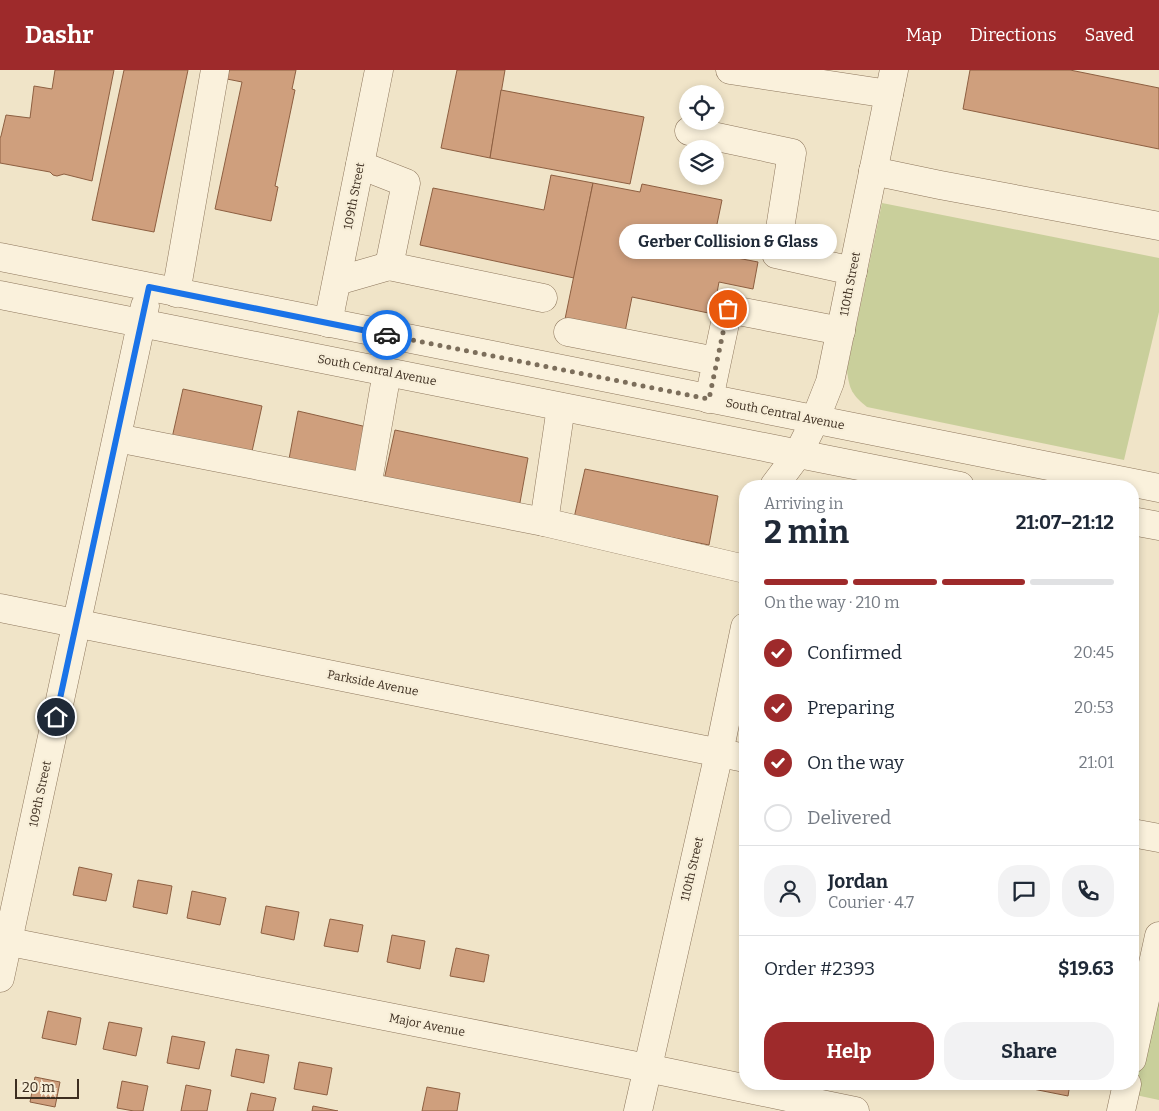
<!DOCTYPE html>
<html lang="en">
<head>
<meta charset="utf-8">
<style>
  body { margin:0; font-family:Bitter,serif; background:#f2f2f3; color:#1f2937; height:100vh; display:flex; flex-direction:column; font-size:19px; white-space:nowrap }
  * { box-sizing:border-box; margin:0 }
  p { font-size:16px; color:#747a83 }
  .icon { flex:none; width:28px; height:28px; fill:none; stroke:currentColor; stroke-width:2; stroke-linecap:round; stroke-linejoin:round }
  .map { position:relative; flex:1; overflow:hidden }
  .sheet { position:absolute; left:739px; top:410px; width:400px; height:610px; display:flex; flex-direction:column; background:#fff; border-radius:20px; box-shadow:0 2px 8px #0003 }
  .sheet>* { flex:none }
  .buttons { position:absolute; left:679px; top:15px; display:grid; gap:10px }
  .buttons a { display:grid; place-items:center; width:45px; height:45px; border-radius:50%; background:#fff; box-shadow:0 2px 8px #0003; font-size:25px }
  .scale { position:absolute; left:15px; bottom:12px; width:64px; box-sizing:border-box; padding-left:5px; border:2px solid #3d2e20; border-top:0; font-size:14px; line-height:18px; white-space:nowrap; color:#3d2e20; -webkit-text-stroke:4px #f7eed8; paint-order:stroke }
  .pin { position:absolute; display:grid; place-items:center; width:42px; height:42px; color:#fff; margin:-21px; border:2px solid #fff; border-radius:50%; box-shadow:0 1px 5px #0007 }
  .courier { position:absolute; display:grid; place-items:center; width:50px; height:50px; margin:-25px; border:4px solid #1a73e8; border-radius:50%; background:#fff; color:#222; box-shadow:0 1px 6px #0007 }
  .bubble { position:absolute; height:35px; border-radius:18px; background:#fff; box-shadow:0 2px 8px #0003; font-size:16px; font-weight:700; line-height:35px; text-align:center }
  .head em { font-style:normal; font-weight:700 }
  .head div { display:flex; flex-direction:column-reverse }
  .head { display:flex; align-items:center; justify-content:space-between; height:85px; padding:0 25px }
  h1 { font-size:32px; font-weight:700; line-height:38px }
  .bar { display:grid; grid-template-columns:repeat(4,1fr); gap:8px 5px; align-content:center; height:60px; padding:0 25px }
  .bar i { height:6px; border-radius:4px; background:#e0e1e3 }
  .bar .current { background:#9e2a2b }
  .bar p { grid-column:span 4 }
  .line { display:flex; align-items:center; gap:12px; padding:0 25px; border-top:1px solid #e0e1e3 }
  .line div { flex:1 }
  .round { display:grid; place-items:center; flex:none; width:52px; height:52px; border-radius:20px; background:#f2f2f3 }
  ol { padding:0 25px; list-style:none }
  li { display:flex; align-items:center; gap:15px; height:55px }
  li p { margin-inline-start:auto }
  li .icon { padding:5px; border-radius:50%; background:#9e2a2b; color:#fff; stroke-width:4 }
  li:last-child { color:#747a83 }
  li i { width:28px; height:28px; border:2px solid #e0e1e3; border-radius:50% }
  .cta { display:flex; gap:10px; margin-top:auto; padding:10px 25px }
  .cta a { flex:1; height:58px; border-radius:20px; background:#9e2a2b; color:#fff; font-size:20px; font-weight:700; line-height:58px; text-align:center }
  .cta a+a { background:#f2f2f3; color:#1f2937 }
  header { display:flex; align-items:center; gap:30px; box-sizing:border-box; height:70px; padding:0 25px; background:#9e2a2b; color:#fff }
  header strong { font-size:24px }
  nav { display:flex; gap:28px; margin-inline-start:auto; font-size:18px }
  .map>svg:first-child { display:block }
  .green { fill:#c9cf9b }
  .building { fill:#cf9f7d; stroke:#8d5f41 }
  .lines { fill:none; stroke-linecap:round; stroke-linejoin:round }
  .minor-casing { stroke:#8d765c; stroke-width:29 }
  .minor { stroke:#faf1dc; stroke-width:28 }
  .done { stroke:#7c6e5b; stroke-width:5; stroke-dasharray:0 9 }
  .route { stroke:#1a73e8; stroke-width:6 }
  .labels { text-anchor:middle; stroke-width:4.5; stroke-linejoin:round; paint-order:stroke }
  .street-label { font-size:12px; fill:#3d2e20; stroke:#f7eed8 }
</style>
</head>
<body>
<header>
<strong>Dashr</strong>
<nav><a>Map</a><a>Directions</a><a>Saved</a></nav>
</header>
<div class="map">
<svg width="1159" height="1041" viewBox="0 0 1159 1041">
  <rect width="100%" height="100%" fill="#f0e4c8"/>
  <!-- green -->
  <g class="green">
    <path d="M882,133L1159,188V242L1124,390L867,337C852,325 849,319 847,300Z"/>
    <polygon points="1159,901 1159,1030 1131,1024"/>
  </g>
  <!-- building -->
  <g class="building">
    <polygon points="55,0 114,0 92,111 64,104 57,106 53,105 50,102 0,93 0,68 1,66 6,45 30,48 34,16 52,19"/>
    <polygon points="124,0 188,0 154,162 92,150"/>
    <polygon points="229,0 296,0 292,19 295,20 275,116 278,117 271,151 215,139 242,12 227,9"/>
    <polygon points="457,0 505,0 490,88 441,78"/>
    <polygon points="970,0 1070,0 1159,18 1159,79 963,39"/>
    <polygon points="501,20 644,47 630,114 490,88"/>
    <polygon points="551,105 593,113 574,208 420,175 433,118 544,140"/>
    <polygon points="593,113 640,122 642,114 722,130 711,183 758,192 753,219 719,212 713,244 632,227 625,262 565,249"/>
    <polygon points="183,319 262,336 251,386 172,368"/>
    <polygon points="298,341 367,357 357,403 289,389"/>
    <polygon points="395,360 528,388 519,438 384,410"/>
    <polygon points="585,399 718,426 709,475 574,448"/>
    <polygon points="79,797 112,804 106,831 73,825"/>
    <polygon points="138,810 172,816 167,844 133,837"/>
    <polygon points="192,821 226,828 220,855 187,848"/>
    <polygon points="266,836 299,842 294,870 261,863"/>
    <polygon points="330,849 363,855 358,882 324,876"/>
    <polygon points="392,865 425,871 420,899 387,892"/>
    <polygon points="456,878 489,885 484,912 450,906"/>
    <polygon points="48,941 81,948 76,975 42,968"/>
    <polygon points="109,952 142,958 136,986 103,979"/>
    <polygon points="172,966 205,972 199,999 167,993"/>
    <polygon points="236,979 269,985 264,1013 231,1006"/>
    <polygon points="299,992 332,998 327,1025 294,1019"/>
    <polygon points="35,1007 60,1012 55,1037 30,1032"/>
    <polygon points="122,1011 148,1016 143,1041 134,1041 117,1038"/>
    <polygon points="1035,1014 1070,1014 1068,1026 1033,1019"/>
    <polygon points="186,1015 211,1020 207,1041 181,1041"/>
    <polygon points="427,1017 460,1023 457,1041 422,1041"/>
    <polygon points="251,1023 276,1028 273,1041 247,1041"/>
    <polygon points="313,1036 338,1041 312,1041"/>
  </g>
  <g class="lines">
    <defs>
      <g id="minor">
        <polyline points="730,0 889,24"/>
        <polyline points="689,61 792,83 776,184 853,201"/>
        <polyline points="873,101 940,115 1159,156"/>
        <polyline points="0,187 1159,418"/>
        <polyline points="389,196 543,228"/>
        <polyline points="337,211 389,196 406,113 360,95"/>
        <polyline points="176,223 215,0"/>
        <polyline points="0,225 960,416"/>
        <polyline points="328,253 379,0"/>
        <polyline points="568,262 716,291"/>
        <polyline points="709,329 728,239 841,261"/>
        <polyline points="117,368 544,452 561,337"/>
        <polyline points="774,416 798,384 815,350 830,312 894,0"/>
        <polyline points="367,417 387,302"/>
        <polyline points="1132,451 1159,456"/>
        <polyline points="544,452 745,499"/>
        <polyline points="0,538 745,688"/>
        <polyline points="1132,763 1159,768"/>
        <polyline points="0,870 647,998 855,1041"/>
        <polyline points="0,908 145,236"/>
        <polyline points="1132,989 1159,866"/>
        <polyline points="638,1041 719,683 745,557"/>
        <polyline points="1121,1041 1127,1014"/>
      </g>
    </defs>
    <!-- minor casing -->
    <use href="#minor" class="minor-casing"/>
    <!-- minor -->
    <use href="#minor" class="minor"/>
  </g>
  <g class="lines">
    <!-- done -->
    <polyline class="done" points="387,265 709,329 728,239"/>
    <!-- route -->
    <polyline class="route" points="56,647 149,217 387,265"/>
  </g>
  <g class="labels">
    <!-- street labels -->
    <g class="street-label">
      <text transform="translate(354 126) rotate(-79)" y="4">109th Street</text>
      <text transform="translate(850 214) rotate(-79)" y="4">110th Street</text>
      <text transform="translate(377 300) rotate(11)" y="4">South Central Avenue</text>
      <text transform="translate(785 344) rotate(11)" y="4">South Central Avenue</text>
      <text transform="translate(373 613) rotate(11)" y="4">Parkside Avenue</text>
      <text transform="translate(40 724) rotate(-78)" y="4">109th Street</text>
      <text transform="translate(692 799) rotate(-77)" y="4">110th Street</text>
      <text transform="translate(427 955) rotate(11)" y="4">Major Avenue</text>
    </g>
  </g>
</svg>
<div class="buttons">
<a><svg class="icon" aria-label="locate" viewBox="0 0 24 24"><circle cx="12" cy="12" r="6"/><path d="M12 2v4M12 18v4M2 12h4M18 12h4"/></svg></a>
<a><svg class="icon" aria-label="layers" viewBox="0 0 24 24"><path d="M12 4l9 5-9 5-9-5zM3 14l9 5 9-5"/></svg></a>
</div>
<div class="scale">20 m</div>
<div class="pin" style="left:728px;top:239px;background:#ea580c"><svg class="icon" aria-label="bag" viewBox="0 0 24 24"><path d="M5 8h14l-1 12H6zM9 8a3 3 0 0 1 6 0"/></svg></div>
<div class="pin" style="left:56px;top:647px;background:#1f2937"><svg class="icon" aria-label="home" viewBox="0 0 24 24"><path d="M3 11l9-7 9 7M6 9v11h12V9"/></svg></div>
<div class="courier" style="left:387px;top:265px"><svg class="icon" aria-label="car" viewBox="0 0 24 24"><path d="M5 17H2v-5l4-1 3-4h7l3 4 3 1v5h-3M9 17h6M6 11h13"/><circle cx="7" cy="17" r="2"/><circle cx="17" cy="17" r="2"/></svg></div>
<div class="bubble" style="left:619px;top:154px;width:218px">Gerber Collision &amp; Glass</div>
<section class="sheet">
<div class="head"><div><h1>2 min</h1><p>Arriving in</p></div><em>21:07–21:12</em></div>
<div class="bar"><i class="current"></i><i class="current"></i><i class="current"></i><i></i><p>On the way · 210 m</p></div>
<ol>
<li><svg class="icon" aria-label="check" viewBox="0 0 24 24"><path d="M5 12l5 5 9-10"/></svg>Confirmed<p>20:45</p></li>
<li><svg class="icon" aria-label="check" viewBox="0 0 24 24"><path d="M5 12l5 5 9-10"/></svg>Preparing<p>20:53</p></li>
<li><svg class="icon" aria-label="check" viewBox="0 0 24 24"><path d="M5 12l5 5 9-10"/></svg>On the way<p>21:01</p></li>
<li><i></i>Delivered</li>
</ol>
<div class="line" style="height:90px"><a class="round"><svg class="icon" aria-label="person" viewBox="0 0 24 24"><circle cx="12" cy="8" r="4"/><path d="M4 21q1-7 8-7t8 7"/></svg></a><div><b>Jordan</b><p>Courier · 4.7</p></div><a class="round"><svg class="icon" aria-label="chat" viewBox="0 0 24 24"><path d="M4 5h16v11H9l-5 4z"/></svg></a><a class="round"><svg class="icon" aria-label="phone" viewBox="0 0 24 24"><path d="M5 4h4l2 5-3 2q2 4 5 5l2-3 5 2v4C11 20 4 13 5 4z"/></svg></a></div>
<div class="line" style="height:65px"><div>Order #2393</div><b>$19.63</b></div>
<div class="cta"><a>Help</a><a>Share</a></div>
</section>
</div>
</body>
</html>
